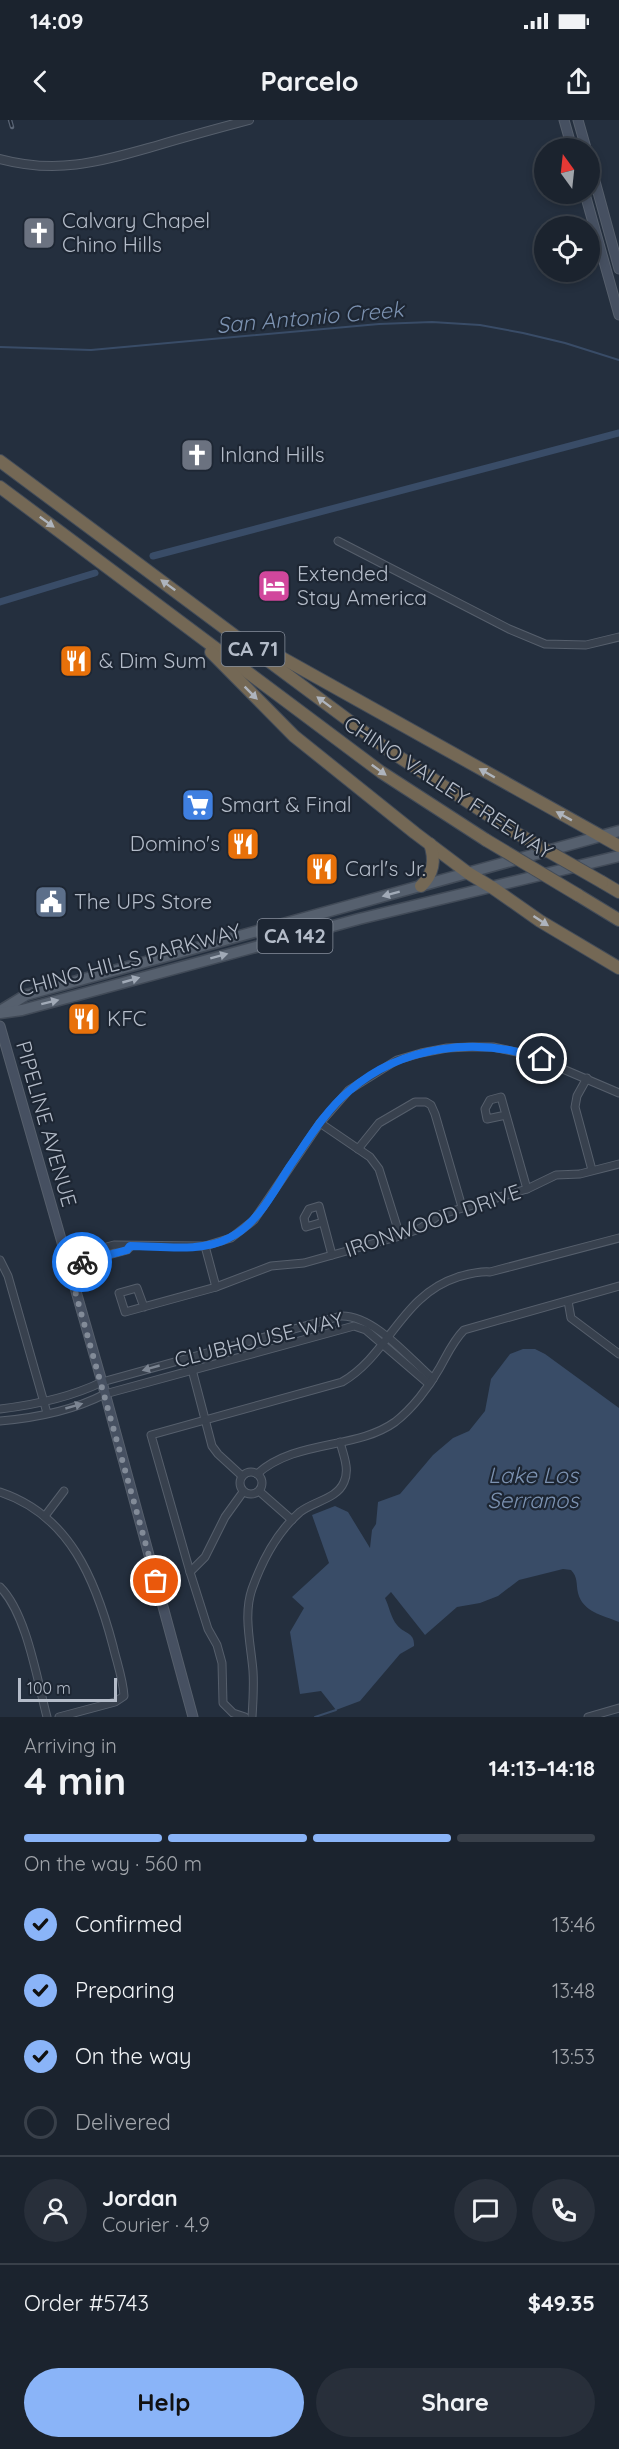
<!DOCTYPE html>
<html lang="en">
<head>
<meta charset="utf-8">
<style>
  body { margin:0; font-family:Quicksand,sans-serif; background:#282f3a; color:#f1f3f6; height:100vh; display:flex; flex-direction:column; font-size:22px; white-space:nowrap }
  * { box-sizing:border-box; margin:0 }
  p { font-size:20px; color:#a0a4aa }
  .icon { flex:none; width:33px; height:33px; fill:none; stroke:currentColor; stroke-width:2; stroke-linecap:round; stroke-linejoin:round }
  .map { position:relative; height:1597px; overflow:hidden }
  .details { display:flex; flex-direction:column; background:#1b232e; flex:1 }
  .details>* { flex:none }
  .needle { width:39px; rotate:345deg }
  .controls { position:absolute; left:534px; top:18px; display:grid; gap:12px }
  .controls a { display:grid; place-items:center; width:66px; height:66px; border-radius:50%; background:#1b232e; box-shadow:0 3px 9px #0003,0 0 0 2px #39404a; font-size:30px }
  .scale { position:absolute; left:18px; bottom:15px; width:99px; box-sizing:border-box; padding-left:6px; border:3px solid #b4bcc9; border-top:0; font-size:16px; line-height:21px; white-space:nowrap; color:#b4bcc9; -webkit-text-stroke:4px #1d2633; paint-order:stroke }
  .pin { position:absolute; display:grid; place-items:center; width:51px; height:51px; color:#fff; margin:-26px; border:3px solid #fff; border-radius:50%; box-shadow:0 2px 6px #0007 }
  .courier { position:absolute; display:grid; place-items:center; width:60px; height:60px; margin:-30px; border:4px solid #1a73e8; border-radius:50%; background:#fff; color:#222; box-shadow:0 2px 8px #0007 }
  .summary em { font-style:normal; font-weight:700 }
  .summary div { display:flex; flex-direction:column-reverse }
  .summary { display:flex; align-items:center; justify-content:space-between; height:102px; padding:0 24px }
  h1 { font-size:39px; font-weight:700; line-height:45px }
  .bar { display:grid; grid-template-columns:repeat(4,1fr); gap:9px 6px; align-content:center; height:72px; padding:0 24px }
  .bar i { height:8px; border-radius:4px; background:#39404a }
  .bar .selected { background:#8ab4f8 }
  .bar p { grid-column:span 4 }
  .line { display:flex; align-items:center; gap:15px; padding:0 24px; border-top:2px solid #39404a }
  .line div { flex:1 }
  .round { display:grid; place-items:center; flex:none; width:63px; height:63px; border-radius:32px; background:#282f3a }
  ol { padding:0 24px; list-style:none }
  li { display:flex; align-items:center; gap:18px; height:66px }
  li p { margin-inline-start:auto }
  li .icon { padding:6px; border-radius:50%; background:#8ab4f8; color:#111; stroke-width:4 }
  li:last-child { color:#a0a4aa }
  li i { width:33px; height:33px; border:3px solid #39404a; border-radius:50% }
  .button { display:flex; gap:12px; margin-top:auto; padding:12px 24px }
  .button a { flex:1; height:69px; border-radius:36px; background:#8ab4f8; color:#111; font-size:24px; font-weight:700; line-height:69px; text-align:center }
  .button a+a { background:#282f3a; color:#f1f3f6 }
  .status { display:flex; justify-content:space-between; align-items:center; height:42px; padding:0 30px; background:#1b232e; direction:ltr }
  .status svg { height:16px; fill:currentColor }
  header { display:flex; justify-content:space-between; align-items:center; height:78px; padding:0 24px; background:#1b232e; font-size:27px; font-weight:700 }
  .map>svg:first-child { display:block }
  .water { fill:#394c67 }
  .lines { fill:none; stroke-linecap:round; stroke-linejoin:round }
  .stream { stroke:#394c67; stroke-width:2 }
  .canal { stroke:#394c67; stroke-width:7 }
  .minor-casing { stroke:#565f6c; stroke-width:9 }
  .tertiary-casing { stroke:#565f6c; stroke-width:10 }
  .secondary-casing { stroke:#565f6c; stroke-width:11 }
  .primary-casing { stroke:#414a57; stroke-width:13 }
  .motorway-casing { stroke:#434c59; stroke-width:14 }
  .minor { stroke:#38414e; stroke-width:7 }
  .tertiary { stroke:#38414e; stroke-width:8 }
  .secondary { stroke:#465061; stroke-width:9 }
  .primary { stroke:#56606e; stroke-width:10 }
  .motorway { stroke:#746855; stroke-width:12 }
  .rail-casing { stroke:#5a6575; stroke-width:4.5 }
  .rail { stroke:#1d2633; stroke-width:2; stroke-dasharray:7; stroke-linecap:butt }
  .motorway-bridge-casing { stroke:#434c59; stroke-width:14; stroke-linecap:butt }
  .motorway-bridge { stroke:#746855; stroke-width:12 }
  .oneway { fill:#aeb4bd }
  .oneway2 { fill:#a1aab7 }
  .oneway3 { fill:#7c8592 }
  .done { stroke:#828b98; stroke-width:6; stroke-dasharray:0 10.8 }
  .route { stroke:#1a73e8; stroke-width:8 }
  .labels { text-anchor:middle; stroke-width:4.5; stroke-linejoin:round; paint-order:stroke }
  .shield { fill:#1d2633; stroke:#878f9c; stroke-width:1.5 }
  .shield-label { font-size:20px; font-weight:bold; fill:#b4bcc9 }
  .poi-label { font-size:21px; fill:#b4bcc9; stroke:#1d2633; text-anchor:start }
  .street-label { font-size:21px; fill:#b4bcc9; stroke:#1d2633 }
  .water-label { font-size:22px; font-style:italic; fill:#7c92b1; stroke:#1d2633 }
</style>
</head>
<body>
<div class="status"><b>14:09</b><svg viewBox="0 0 49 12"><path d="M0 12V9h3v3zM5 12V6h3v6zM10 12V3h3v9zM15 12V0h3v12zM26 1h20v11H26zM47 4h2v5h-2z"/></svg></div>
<header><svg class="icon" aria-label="back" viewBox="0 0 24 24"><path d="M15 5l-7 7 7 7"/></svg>Parcelo<svg class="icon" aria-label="share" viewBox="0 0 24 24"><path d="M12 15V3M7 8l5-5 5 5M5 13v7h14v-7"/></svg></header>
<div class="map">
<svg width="619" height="1597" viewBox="0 0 619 1597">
  <rect width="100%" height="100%" fill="#242f3e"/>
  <!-- water -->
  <path class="water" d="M523,1229H535L545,1234L619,1288V1502C602,1495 583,1492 578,1473C576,1464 578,1457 571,1450L563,1449L519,1460L498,1476L480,1483L457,1487L425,1515L391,1472L385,1478C389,1486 391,1498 397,1505C404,1514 415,1512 414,1526L400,1534L360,1581L336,1590L321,1571L300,1574L290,1512L304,1488L292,1477L329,1443L312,1395L335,1386L348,1392L370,1428L372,1410L376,1404L378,1382L400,1374L433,1335L453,1318L469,1311L485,1291L491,1259L510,1234Z"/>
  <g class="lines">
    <!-- stream -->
    <g class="stream">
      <polyline points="0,227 91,230 379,204 432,202 480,205 523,213 565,223 619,240"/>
      <polyline points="315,1597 336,1590"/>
    </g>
    <!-- canal -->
    <g class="canal">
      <polyline points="153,436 619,313"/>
      <polyline points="0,482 95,453"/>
    </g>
    <defs>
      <g id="minor">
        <polyline points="338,421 509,509 545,524 586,525 619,517"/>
        <polyline points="587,958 577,976 575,987 592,1050"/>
        <polyline points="506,995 487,999 485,989 490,980 501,977 527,1069"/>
        <polyline points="320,1003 370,1037 379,1049 400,1116"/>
        <polyline points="358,1029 379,1003 415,982 426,982 431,985 435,994 462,1087"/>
        <polyline points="323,1102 306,1107 304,1098 309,1089 319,1086 332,1135"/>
        <polyline points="205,1126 216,1167"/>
        <polyline points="66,1138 114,1125 205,1126 231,1118 254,1100 320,1003 349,970 397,940 421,933 447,928 469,927 493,927 530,935 619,973"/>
        <polyline points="0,1140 8,1156 47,1293"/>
        <polyline points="68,1146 127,1130 130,1127"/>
        <polyline points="568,1181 571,1198 619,1234"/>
        <polyline points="144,1187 137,1168 119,1173 125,1192 216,1167 271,1146 304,1143 400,1116 421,1108 439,1095 527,1069 556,1055 580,1054 619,1044"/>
        <polyline points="189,1238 212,1326 218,1334 242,1356"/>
        <path d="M0,1289C34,1285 71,1277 102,1262L341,1196C374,1195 409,1238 433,1259"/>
        <path d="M0,1301C35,1298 74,1290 105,1274L354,1206L366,1210L429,1264"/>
        <circle cx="251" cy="1363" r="11"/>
        <path d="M257,1354C296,1319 356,1330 395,1302C412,1289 429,1267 439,1249C447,1235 453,1221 464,1210L619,1166"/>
        <polyline points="259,1371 292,1400"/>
        <path d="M0,1372C70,1395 96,1461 113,1526C117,1543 123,1559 124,1576L115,1582L59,1597"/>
        <polyline points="45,1396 64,1371"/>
        <polyline points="190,1452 205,1437 225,1397 243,1372"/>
        <path d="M0,1467C27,1494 37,1560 47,1597"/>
        <path d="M245,1597L233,1593L223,1583L222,1543L217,1525L208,1509L190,1452L151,1315L342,1262C389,1235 401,1175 458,1157C469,1154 479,1151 490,1152L619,1118"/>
        <path d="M252,1597C253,1582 254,1566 253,1551C251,1525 243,1495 252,1469C262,1441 277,1412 300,1392C314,1381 337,1379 344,1362C350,1349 343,1334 340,1322"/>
        <polyline points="588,1597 619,1588"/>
      </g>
      <path id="tertiary" d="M0,39C60,55 102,41 159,25C189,16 219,8 249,0"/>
      <g id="secondary">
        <polyline points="564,0 572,28"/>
        <polyline points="578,0 586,28"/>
        <polyline points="590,43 619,149"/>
        <polyline points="585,74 619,195"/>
        <polyline points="0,906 102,1262 193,1597"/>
      </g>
      <g id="primary">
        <polyline points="0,891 26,875 619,711"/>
        <polyline points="0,893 22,890 78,875 359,799 619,736"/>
      </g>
      <g id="motorway">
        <polyline points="0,341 387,629 511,710"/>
        <polyline points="0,367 381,652 486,720"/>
        <polyline points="259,525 619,726"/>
        <polyline points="211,532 294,616 415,713 468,753 493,768 540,801 619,848"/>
        <polyline points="602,762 619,772"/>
        <path d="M421,766C433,754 436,741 430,724"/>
        <polyline points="578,775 619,800"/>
      </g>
    </defs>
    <!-- minor casing -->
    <use href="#minor" class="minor-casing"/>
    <!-- tertiary casing -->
    <use href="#tertiary" class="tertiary-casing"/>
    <!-- secondary casing -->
    <use href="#secondary" class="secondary-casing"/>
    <!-- primary casing -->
    <use href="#primary" class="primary-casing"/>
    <!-- motorway casing -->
    <use href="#motorway" class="motorway-casing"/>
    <!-- minor -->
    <use href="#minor" class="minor"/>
    <!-- tertiary -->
    <use href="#tertiary" class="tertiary"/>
    <!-- secondary -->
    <use href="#secondary" class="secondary"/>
    <!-- primary -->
    <use href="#primary" class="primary"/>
    <!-- motorway -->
    <use href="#motorway" class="motorway"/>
    <defs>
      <polyline id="rail" points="10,0 12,7"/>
    </defs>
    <!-- rail casing -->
    <use href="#rail" class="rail-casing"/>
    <!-- rail -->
    <use href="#rail" class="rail"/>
    <defs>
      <g id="motorway-bridge">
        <polyline points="511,710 602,762"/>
        <polyline points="486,720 578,775"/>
      </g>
    </defs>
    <!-- motorway-bridge casing -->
    <use href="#motorway-bridge" class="motorway-bridge-casing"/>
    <!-- motorway-bridge -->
    <use href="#motorway-bridge" class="motorway-bridge"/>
  </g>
  <!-- one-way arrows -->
  <defs><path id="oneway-solid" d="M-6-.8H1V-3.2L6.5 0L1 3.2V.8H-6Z" transform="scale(1.5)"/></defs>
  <g class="oneway">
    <use href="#oneway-solid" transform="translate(47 402) rotate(36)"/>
    <use href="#oneway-solid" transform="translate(168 465) rotate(-144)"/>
    <use href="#oneway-solid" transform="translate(251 573) rotate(45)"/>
    <use href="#oneway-solid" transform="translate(324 582) rotate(-143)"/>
    <use href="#oneway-solid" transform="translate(379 650) rotate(36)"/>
    <use href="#oneway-solid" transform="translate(487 653) rotate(-150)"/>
    <use href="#oneway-solid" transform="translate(564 696) rotate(-151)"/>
    <use href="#oneway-solid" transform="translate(541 801) rotate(33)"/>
  </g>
  <g class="oneway2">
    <use href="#oneway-solid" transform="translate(391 774) rotate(165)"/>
    <use href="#oneway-solid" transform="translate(219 836) rotate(-15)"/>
    <use href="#oneway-solid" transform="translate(131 860) rotate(-16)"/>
    <use href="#oneway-solid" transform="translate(50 882) rotate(-14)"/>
  </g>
  <g class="oneway3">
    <use href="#oneway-solid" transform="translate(151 1248) rotate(164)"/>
    <use href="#oneway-solid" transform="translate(74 1286) rotate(-16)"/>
  </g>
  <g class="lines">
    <!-- done -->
    <polyline class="done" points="82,1142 68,1146 156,1461"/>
    <!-- route -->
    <path class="route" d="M82,1142L127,1130L130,1126C161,1126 201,1133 229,1118C258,1104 273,1072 290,1046C308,1020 325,991 349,971C402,925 478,916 542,939"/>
  </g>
  <!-- icons -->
  <defs>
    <symbol id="church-square" viewBox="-11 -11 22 22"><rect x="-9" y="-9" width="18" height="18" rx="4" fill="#6b7280" stroke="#1d2633"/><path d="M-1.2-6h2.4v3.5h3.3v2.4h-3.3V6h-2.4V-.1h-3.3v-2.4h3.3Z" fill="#fff"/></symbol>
    <symbol id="hotel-square" viewBox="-11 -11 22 22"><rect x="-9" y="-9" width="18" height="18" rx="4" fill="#d1479c" stroke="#1d2633"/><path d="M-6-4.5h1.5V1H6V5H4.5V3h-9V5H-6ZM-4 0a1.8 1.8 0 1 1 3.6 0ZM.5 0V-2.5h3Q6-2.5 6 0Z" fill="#fff"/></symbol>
    <symbol id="restaurant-square" viewBox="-11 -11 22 22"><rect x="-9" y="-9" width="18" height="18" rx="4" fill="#e8710a" stroke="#1d2633"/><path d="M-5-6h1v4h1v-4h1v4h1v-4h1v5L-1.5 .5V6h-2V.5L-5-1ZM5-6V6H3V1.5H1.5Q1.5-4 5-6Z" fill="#fff"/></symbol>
    <symbol id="supermarket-square" viewBox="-11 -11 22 22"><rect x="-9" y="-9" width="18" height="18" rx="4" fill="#3f7fe0" stroke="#1d2633"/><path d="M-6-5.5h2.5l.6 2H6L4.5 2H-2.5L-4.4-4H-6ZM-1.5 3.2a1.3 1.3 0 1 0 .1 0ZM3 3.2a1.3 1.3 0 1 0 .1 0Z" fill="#fff"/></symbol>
    <symbol id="civic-square" viewBox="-11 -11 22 22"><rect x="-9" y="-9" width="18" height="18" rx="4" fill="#5c6f8a" stroke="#1d2633"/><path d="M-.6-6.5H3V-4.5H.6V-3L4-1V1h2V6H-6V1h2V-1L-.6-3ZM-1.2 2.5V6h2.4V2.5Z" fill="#fff"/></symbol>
  </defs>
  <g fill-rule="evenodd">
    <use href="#church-square" x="20" y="94" width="38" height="38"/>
    <use href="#church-square" x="178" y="316" width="38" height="38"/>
    <use href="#hotel-square" x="255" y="447" width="38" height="38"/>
    <use href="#restaurant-square" x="57" y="522" width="38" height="38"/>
    <use href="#supermarket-square" x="179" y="666" width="38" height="38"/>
    <use href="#restaurant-square" x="224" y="705" width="38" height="38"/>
    <use href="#restaurant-square" x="303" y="730" width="38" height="38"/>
    <use href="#civic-square" x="32" y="763" width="38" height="38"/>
    <use href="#restaurant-square" x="65" y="880" width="38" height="38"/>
  </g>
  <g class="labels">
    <!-- shield labels -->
    <g class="shield">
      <rect x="221.5" y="512" width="63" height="34" rx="4.5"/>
      <rect x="257.5" y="799" width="75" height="34" rx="4.5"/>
    </g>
    <g class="shield-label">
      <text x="253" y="536">CA 71</text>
      <text x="295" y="823">CA 142</text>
    </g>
    <!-- poi labels -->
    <g class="poi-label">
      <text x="62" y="108">Calvary Chapel<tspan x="62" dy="24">Chino Hills</tspan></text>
      <text x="220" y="342">Inland Hills</text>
      <text x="297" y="461">Extended<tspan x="297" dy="24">Stay America</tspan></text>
      <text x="99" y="548">&amp; Dim Sum</text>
      <text x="221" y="692">Smart &amp; Final</text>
      <text x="220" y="731" text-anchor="end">Domino's</text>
      <text x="345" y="756">Carl's Jr.</text>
      <text x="74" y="789">The UPS Store</text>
      <text x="107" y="906">KFC</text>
    </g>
    <!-- street labels -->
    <g class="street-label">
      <text transform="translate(448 668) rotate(33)" y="7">CHINO VALLEY FREEWAY</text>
      <text transform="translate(130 840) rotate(-15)" y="7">CHINO HILLS PARKWAY</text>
      <text transform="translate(46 1004) rotate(74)" y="7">PIPELINE AVENUE</text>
      <text transform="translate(433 1101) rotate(-19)" y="7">IRONWOOD DRIVE</text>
      <text transform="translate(259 1220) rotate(-14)" y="7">CLUBHOUSE WAY</text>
    </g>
    <!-- water labels -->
    <g class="water-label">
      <text transform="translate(310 197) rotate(-5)" y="8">San Antonio Creek</text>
      <text x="533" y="1363">Lake Los<tspan x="533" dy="25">Serranos</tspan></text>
    </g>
  </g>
</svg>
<div class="controls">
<a><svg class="needle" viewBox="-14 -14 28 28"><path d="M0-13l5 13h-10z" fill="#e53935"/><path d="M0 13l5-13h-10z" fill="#a0a4aa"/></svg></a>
<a><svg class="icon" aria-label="locate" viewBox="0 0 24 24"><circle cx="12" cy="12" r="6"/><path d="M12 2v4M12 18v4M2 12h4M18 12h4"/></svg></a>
</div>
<div class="scale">100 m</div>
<div class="pin" style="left:156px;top:1461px;background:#ea580c"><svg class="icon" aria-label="bag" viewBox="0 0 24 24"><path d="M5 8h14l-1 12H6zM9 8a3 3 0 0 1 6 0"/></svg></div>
<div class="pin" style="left:542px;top:939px;background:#1f2937"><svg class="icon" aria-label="home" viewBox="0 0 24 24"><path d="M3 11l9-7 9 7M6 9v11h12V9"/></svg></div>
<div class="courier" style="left:82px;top:1142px"><svg class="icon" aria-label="bike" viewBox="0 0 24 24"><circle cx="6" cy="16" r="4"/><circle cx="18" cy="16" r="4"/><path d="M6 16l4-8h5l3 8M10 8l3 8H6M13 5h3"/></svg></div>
</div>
<section class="details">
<div class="summary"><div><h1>4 min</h1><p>Arriving in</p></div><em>14:13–14:18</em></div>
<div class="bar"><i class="selected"></i><i class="selected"></i><i class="selected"></i><i></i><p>On the way · 560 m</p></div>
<ol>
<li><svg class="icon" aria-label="check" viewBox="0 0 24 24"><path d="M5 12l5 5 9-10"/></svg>Confirmed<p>13:46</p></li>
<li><svg class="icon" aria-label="check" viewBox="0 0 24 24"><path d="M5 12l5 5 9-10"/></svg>Preparing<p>13:48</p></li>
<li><svg class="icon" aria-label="check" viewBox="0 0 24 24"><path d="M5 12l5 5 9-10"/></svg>On the way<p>13:53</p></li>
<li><i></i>Delivered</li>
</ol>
<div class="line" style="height:108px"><a class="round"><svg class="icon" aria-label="person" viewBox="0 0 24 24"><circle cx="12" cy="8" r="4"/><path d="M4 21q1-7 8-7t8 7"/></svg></a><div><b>Jordan</b><p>Courier · 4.9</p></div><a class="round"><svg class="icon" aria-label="chat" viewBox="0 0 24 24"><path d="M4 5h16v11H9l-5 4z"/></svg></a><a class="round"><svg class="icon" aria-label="phone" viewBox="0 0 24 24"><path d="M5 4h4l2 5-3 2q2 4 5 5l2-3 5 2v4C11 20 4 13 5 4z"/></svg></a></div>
<div class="line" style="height:78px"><div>Order #5743</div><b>$49.35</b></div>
<div class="button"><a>Help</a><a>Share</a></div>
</section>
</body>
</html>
